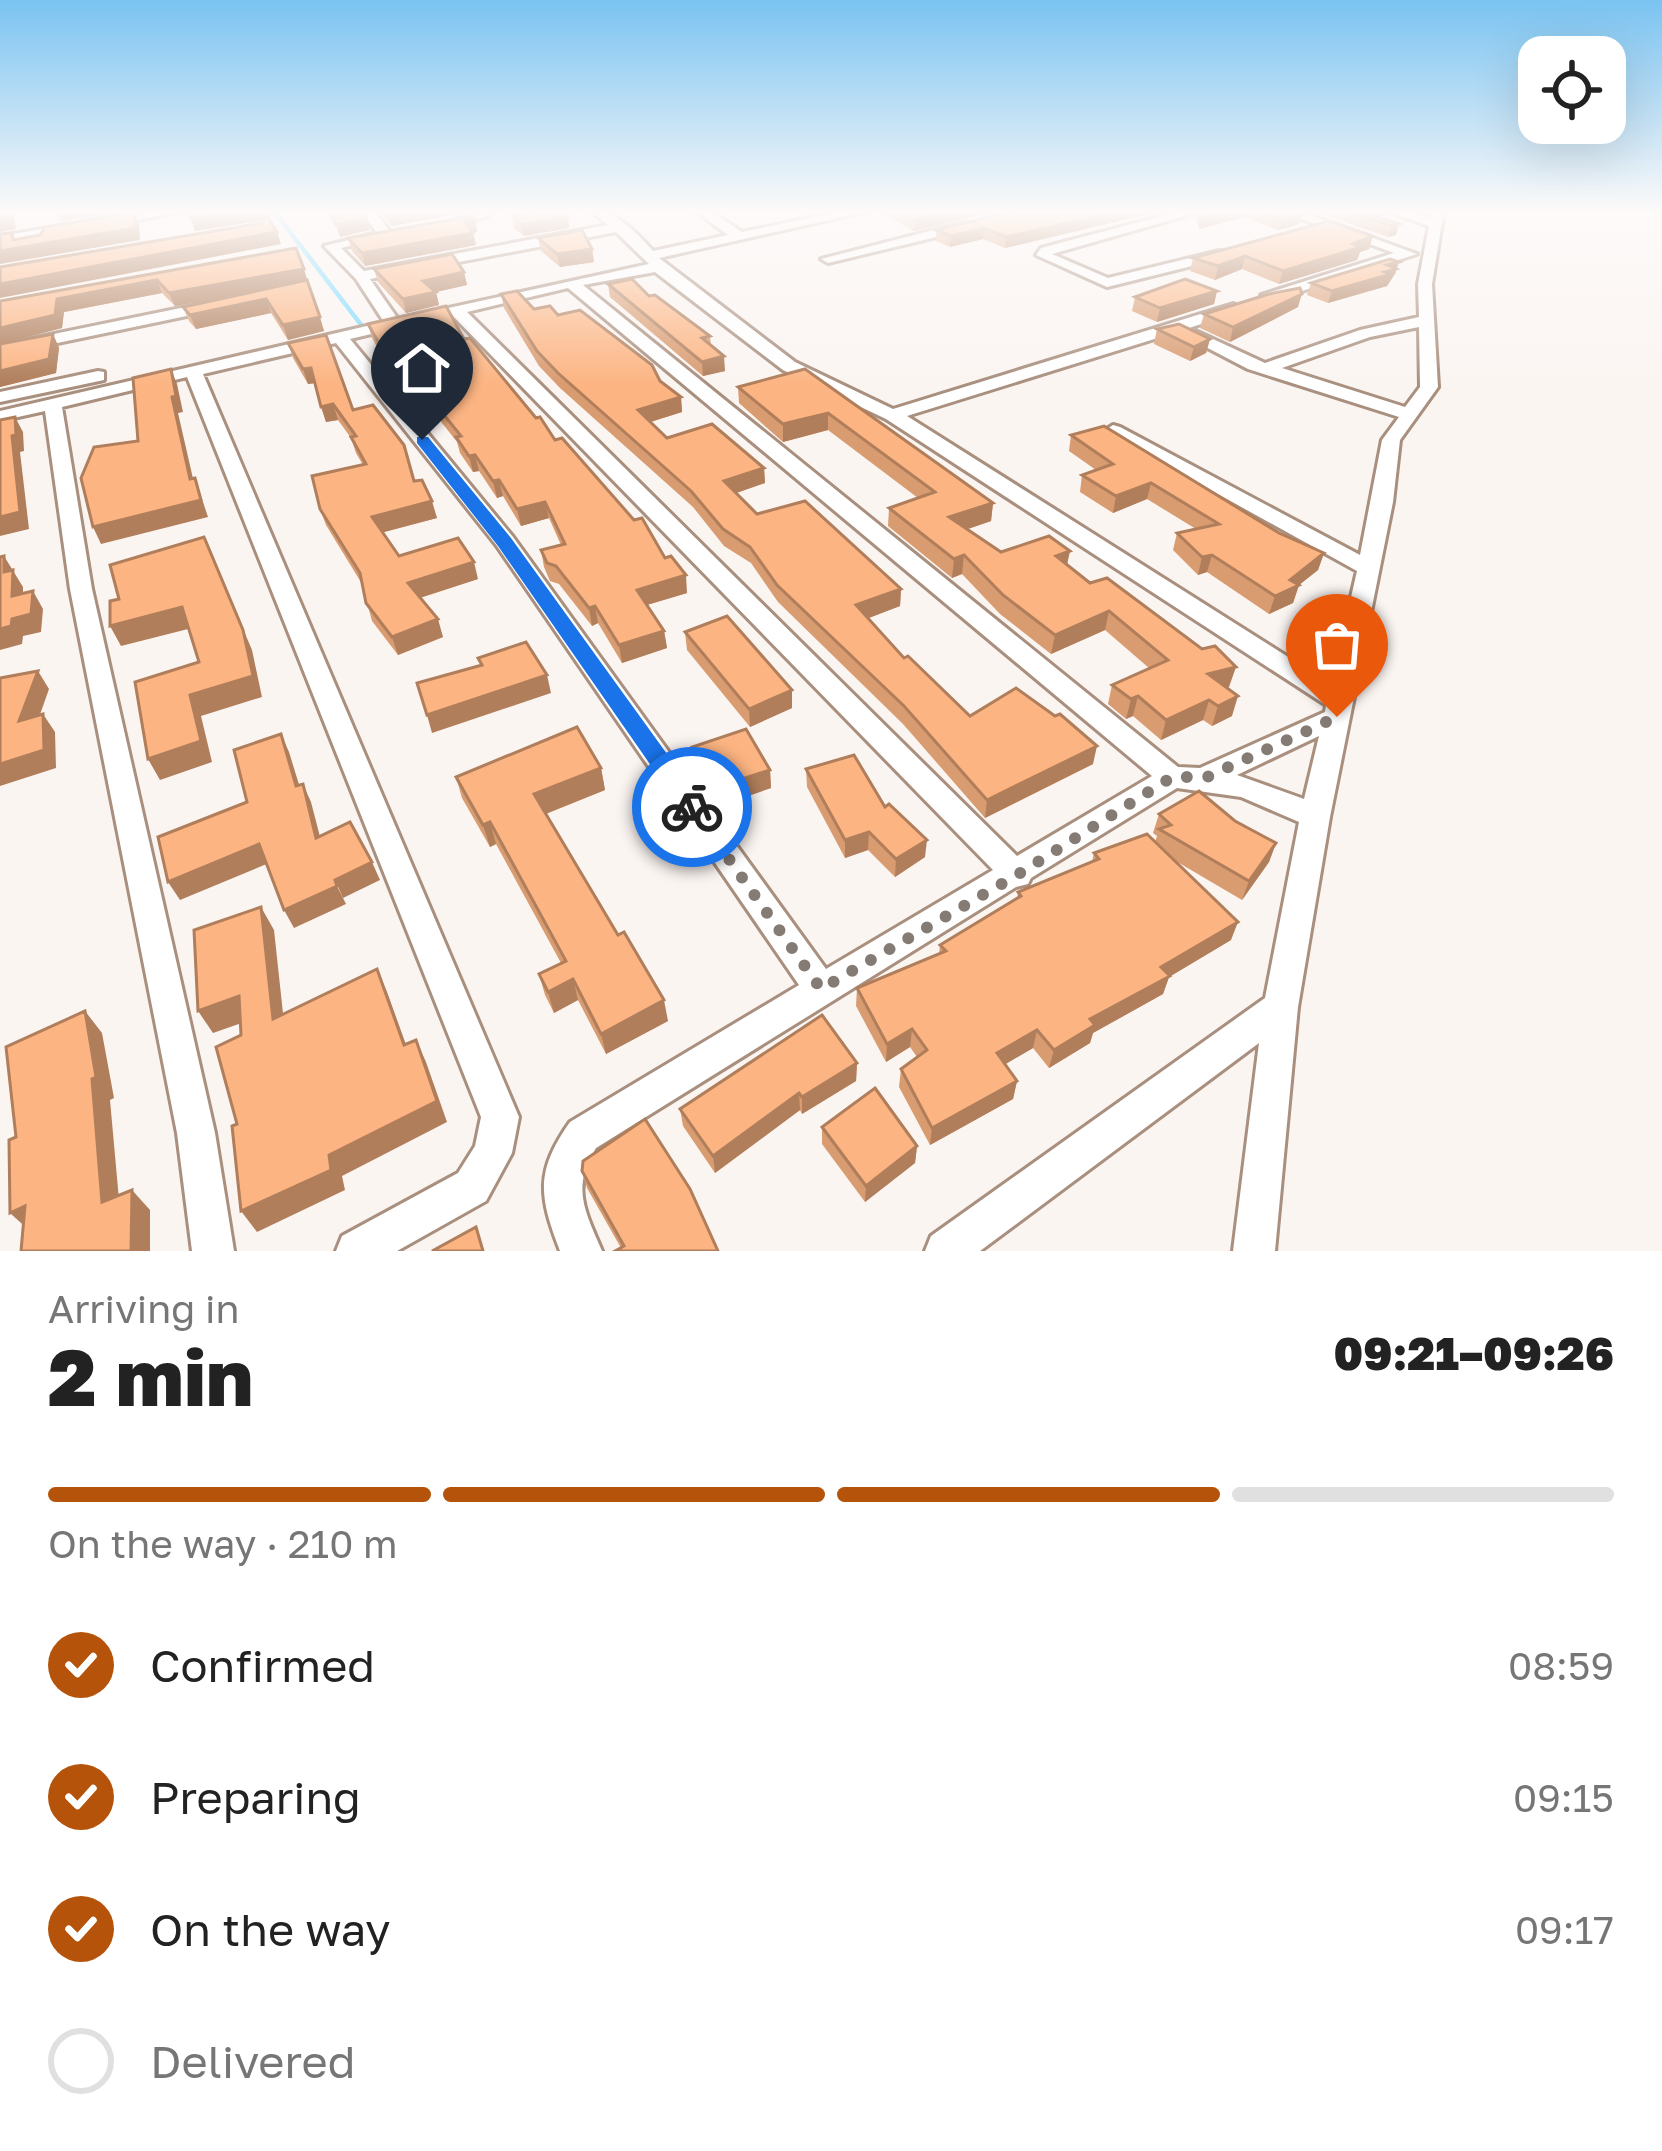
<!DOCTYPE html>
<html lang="en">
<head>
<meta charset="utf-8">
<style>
  body { margin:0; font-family:"Golos Text",sans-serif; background:#f6f6f6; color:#222; height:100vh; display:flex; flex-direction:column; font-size:45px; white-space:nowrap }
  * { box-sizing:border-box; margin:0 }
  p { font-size:39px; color:#767676 }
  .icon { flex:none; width:66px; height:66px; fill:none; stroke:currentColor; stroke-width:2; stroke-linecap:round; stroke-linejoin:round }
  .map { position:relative; height:1251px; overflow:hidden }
  .sheet { display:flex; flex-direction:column; background:#fff; flex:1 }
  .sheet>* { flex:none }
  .buttons { position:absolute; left:1518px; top:36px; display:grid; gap:24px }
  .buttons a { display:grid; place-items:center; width:108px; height:108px; border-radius:24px; background:#fff; box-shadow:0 12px 48px #0002; font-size:60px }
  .pin { position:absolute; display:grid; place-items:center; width:102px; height:102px; color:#fff; margin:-123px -51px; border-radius:50% 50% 50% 0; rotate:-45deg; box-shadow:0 0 12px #0007 }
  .pin .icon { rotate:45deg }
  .courier { position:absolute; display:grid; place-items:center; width:120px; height:120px; margin:-60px; border:9px solid #1a73e8; border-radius:50%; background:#fff; color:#222; box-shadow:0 3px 15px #0007 }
  .head em { font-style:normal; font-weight:800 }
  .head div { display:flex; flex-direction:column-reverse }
  .head { display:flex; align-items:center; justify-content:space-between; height:204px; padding:0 48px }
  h1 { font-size:78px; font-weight:800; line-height:90px }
  .bar { display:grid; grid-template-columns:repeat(4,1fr); gap:18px 12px; align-content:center; height:144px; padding:0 48px }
  .bar i { height:15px; border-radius:9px; background:#e0e0e0 }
  .bar .selected { background:#b45309 }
  .bar p { grid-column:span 4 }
  ol { padding:0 48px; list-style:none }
  li { display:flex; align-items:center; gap:36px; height:132px }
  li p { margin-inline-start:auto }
  li .icon { padding:12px; border-radius:50%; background:#b45309; color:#fff; stroke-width:4 }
  li:last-child { color:#767676 }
  li i { width:66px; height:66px; border:6px solid #e0e0e0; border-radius:50% }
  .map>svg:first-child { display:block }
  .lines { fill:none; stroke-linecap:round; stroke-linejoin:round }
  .stream { stroke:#76daff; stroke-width:4.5 }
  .street-casing { stroke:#a98f7e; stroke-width:6 }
  .street { fill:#fff; fill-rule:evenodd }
  .wall { fill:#d99b70 }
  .shaded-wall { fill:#b07e5b }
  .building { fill:#fcb482; stroke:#b07e5b; stroke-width:3 }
  .route { fill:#1a73e8 }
  .done { stroke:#857b75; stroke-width:12; stroke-dasharray:0 21.6 }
</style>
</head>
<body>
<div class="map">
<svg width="1662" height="1251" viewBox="0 0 1662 1251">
  <rect width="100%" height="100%" fill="#fbf5f2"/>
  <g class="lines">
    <!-- stream -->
    <polyline class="stream" points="273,210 362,326 353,332"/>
    <defs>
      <g id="street">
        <polygon points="157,210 188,210 107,226 101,222"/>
        <path d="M361,210H374L393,236L341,248L364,271L608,225L590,210C615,210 637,233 653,251L728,235L694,210H709L742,232L848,210H873L659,258L795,362L893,409L1233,304L1238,306V312L1189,328L1265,363L1360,330L1419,317L1418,284L1429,226L1384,210H1404L1430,218L1432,210H1444L1432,284L1438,387L1400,440L1393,502L1330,817L1298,1007L1275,1251H1233L1259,1043L980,1251H925L931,1236L1265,998L1299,822L1241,797L1177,788L1031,878L1028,884L1016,887L596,1148C571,1188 585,1211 602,1251H560C539,1196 535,1172 570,1122L799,985L497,546L336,343L203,374L519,1117L512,1153L486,1201L397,1251H336L342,1236L458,1173L475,1146L481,1117L187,377L62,407L92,589L215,1133L234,1251H192L177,1133L70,589L45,411L0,421V411L384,322L356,279L324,246L377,233ZM616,232L649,264L398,319L370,279ZM655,272L783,370L886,419L1326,705L1325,712L1200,768L1178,767L583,285ZM568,288L1152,776L1017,856L467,312ZM452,315L993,870L826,969L513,537L350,339ZM1419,327L1420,387L1405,407L1282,368L1370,337ZM1177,332L1248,369L1399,417L1382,440L1360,555L1120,427L1113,425L1104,431L1357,571L1331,684L907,416ZM1319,736L1304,799L1237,775Z"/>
        <polygon points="473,210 485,210 488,216 446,229 440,225 475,214"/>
        <polygon points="1185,210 1206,210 1052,254 1108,278 1219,251 1224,252 1224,258 1107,287 1036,255 1041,248"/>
        <polygon points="1277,210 1296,210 1417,254 1271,301 1261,301 1261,295 1394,253"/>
        <polygon points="965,222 972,226 970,229 828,263 821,259"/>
        <polygon points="73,224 78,225 78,231 0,244 0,236"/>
        <polygon points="215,301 220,303 220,309 0,355 0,345"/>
        <polygon points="98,371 104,372 104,380 0,402 0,392"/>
      </g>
    </defs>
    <!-- street casing -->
    <use href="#street" class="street-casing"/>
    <!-- street -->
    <use href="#street" class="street"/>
  </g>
  <!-- wall -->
  <g class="wall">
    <polygon points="380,210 463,210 463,213 391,226"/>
    <polygon points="877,210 999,210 914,231"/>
    <polygon points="1018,210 1165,210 1005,248 983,239 950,247 936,241 936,230"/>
    <polygon points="1198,210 1294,210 1302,214 1299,224 1279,230 1244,217 1199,229 1196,218"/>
    <polygon points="1310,210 1385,210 1384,215 1378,217 1399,224 1396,235 1388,237"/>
    <polygon points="512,216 568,216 569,228 524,236 514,228"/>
    <polygon points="475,219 477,232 473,232 476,245 365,266 352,251 348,238"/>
    <polygon points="1373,236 1369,249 1360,252 1357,260 1279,284 1242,269 1215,280 1190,271 1193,258"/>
    <polygon points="538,238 592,249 594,262 560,267 541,251"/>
    <polygon points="296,248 324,331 288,340 271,313 196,329 189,321 183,307 244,294 175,306 162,293 64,312 62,328 0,344 53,334 59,348 56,373 0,387 0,301"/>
    <polygon points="374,269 464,272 467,285 436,292 439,305 406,313 378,282"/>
    <polygon points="1394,274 1387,286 1328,303 1307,295 1311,283"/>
    <polygon points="608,284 649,296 710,336 711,345 725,371 703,376 610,297"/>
    <polygon points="1217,291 1214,304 1157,322 1132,311 1135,297"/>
    <polygon points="501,294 534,309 558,315 660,381 681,397 682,412 651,422 667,438 764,468 765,483 736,493 757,514 901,589 900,606 868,618 904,658 970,716 1093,764 985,818 903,724 778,602 751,563 724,546 693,507 560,388 539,366 504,308"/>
    <polygon points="1298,307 1230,342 1200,328 1204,314"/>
    <polygon points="368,324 464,339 687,593 647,605 664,631 667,648 622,663 598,623 592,626 559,584 550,581 544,567 541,550 561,545 549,518 521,526 503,496 497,498 479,471 473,472 460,453 457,442 424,400 387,365 372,338"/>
    <polygon points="1157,329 1210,339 1206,353 1190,361 1154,344"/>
    <polygon points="288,343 353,410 414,481 437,518 383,532 399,556 478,579 420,598 443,637 398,655 372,621 362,584 326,525 320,509 363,465 356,453 351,438 338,420 326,422 315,383 308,384 293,358"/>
    <polygon points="805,369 993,503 991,521 967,529 1001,552 1067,565 1229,687 1227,687 1232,716 1212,726 1203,720 1161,740 1133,716 1126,719 1108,704 1112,685 1149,668 1105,630 1051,654 1000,614 962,574 952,578 888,526 889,508 918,498 828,430 783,442 739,403 738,387"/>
    <polygon points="1071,435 1324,553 1318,570 1299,585 1293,603 1269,614 1207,572 1198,575 1173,550 1177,533 1196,529 1147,499 1113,513 1080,492 1082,475 1096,470 1069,451"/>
    <polygon points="685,632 792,708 750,727 687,650"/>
    <polygon points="692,747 770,770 771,788 716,807 694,765"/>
    <polygon points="601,768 605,790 546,814 668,1021 606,1054 578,1000 554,1013 545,995 539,974 561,963 496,844 490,847 462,798 456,777"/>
    <polygon points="806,769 885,807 925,857 895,877 868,850 845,858 807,787"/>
    <polygon points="1159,814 1235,821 1276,843 1269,862 1242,900 1174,860 1231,940 1169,977 1163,994 1093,1033 1090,1043 1049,1068 1033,1048 1005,1064 1017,1081 1013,1099 930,1145 899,1087 901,1069 917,1057 910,1047 886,1062 856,1006 857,988 939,954 940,945 1017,899 1018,892 1092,862 1094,853 1155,842 1157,836 1153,833"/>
    <polygon points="857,1063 856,1081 802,1114 800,1110 715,1173 683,1126 680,1109"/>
    <polygon points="822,1127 917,1146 915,1163 865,1202 822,1144"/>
    <polygon points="582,1171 718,1251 621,1248 587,1188"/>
  </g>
  <!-- shaded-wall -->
  <g class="shaded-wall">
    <polygon points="9,210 13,210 16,229 0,232 0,219"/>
    <polygon points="56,210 140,210 61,221"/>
    <polygon points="252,210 262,210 265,220 195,231 191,219"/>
    <polygon points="411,210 463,210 463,213 391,226 388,214"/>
    <polygon points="957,210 999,210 914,231 915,220"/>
    <polygon points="1122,210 1165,210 1005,248 1006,237"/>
    <polygon points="1232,210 1246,210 1244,217 1199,229 1201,218"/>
    <polygon points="1374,210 1385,210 1384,215 1373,220 1367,214"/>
    <polygon points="134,212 139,224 140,240 0,264 0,251 13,240 12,233 18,245"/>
    <polygon points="1302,214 1299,224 1279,230 1282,219"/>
    <polygon points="568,216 569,228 524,236 522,225"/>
    <polygon points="366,218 370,230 340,237 336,225"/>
    <polygon points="475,219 477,232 467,233 464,221"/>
    <polygon points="1399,224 1396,235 1388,237 1392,226"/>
    <polygon points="984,228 983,239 950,247 951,236"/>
    <polygon points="277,232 281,244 0,298 0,284"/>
    <polygon points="473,233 476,245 365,266 362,253"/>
    <polygon points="1373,236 1369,249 1360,252 1357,260 1279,284 1283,271"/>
    <polygon points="592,249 594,262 560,267 557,254"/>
    <polygon points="1245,256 1242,269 1215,280 1218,266"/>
    <polygon points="1399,262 1395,274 1387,286 1328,303 1332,291 1387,265"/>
    <polygon points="304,269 308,283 175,306 169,293"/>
    <polygon points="464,272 467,285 436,292 439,305 406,313 403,299 423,281"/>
    <polygon points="157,280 162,293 64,312 62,328 0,344 0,328 57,299"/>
    <polygon points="1217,291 1214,304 1157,322 1160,308"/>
    <polygon points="1302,294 1298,307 1230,342 1233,327"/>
    <polygon points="266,299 271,313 196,329 190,315"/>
    <polygon points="320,317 324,331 288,340 283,325"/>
    <polygon points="53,334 59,348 56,373 0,387 0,371"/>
    <polygon points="1210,339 1206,353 1190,361 1194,347"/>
    <polygon points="724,356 725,371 703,376 702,362"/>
    <polygon points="311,368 316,383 308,384 303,369"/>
    <polygon points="171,369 177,384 183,412 178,413 197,496 190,479 172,397"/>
    <polygon points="681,397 682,412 640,425 638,410"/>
    <polygon points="333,404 338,420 326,422 321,407"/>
    <polygon points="828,413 828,430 783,442 783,424"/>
    <polygon points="15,417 23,432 24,451 20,452 29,529 0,536 0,517"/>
    <polygon points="475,455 479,471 473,472 469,456"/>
    <polygon points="764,468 765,483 725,497 724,481"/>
    <polygon points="195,478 208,517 101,544 93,527"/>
    <polygon points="499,480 503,496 497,498 493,481"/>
    <polygon points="1151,483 1147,499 1113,513 1116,496"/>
    <polygon points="432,501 437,518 377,534 372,517"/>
    <polygon points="545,502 549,518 521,526 517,509"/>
    <polygon points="993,503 991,521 948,536 949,517"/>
    <polygon points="204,537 252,650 262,697 201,716 212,762 160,780 148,759 190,695 253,676"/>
    <polygon points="1070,551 1066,570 1056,556"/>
    <polygon points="1324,553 1318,570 1299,585 1293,603 1269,614 1275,596 1290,580"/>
    <polygon points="964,555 962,574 952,578 954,559"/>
    <polygon points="1212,555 1207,572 1198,575 1202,557"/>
    <polygon points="4,556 23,587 23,614 12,596 4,572"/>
    <polygon points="474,562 478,579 413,600 408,583"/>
    <polygon points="686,575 687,593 640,607 637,590"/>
    <polygon points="901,589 900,606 856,623 856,605"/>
    <polygon points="33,591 43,609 41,632 23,636 22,644 0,650 0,629 12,619"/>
    <polygon points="595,606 598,623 592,626 589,608"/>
    <polygon points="182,607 192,628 121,646 110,626"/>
    <polygon points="1109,611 1105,630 1051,654 1055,635"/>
    <polygon points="438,619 443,637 398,655 392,637"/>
    <polygon points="664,631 667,648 622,663 619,645"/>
    <polygon points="1236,667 1229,687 1203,694 1208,674"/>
    <polygon points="38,671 49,689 31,740 19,721"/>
    <polygon points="547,675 551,693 432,733 427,715"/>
    <polygon points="792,690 792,708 750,727 749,709"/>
    <polygon points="1138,696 1133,716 1126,719 1131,699"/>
    <polygon points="1238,696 1232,716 1212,726 1218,706"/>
    <polygon points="1209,700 1203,720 1161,740 1166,720"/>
    <polygon points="43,714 55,732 56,768 0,786 0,764"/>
    <polygon points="281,734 289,752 305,804 296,786"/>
    <polygon points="1097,746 1093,764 985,818 987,800"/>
    <polygon points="601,768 605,790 540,816 534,794"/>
    <polygon points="770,770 771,788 716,807 714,788"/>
    <polygon points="303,784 311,802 325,856 316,838"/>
    <polygon points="490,822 496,844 490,847 483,825"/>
    <polygon points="869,832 868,850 845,858 845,840"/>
    <polygon points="927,840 925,857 895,877 896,859"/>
    <polygon points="1276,843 1269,862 1242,900 1249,881"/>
    <polygon points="259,844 269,863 180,900 168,882"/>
    <polygon points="372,862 380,880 343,898 335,880"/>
    <polygon points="337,886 346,904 294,928 284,910"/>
    <polygon points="261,907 274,930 286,1041 273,1019"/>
    <polygon points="1238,922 1231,940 1169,977 1163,994 1093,1033 1090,1043 1049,1068 1054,1050 1090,1019 1161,967"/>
    <polygon points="377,969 387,992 414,1067 404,1045"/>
    <polygon points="573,979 578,1000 554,1013 548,992"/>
    <polygon points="239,996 253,1019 213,1033 198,1011"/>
    <polygon points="664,1000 668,1021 606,1054 601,1034"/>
    <polygon points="85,1011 102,1033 114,1098 110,1100 121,1222 102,1202"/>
    <polygon points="912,1029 910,1047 886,1062 887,1044"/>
    <polygon points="1037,1030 1033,1048 994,1071 997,1053"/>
    <polygon points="416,1040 426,1062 447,1122 342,1176 345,1190 257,1232 241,1211 329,1155"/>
    <polygon points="857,1063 856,1081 802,1114 802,1097"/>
    <polygon points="1017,1081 1013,1099 930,1145 932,1128"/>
    <polygon points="799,1093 800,1110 715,1173 713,1156"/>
    <polygon points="917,1146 915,1163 865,1202 866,1186"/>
    <polygon points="132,1190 150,1210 150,1251 131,1251"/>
    <polygon points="25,1206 32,1233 10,1213"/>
  </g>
  <!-- building -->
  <g class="building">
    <polygon points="0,210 9,210 10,217 0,219"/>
    <polygon points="186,210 252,210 191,219"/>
    <polygon points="328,210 361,210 366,218 336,225"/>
    <polygon points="385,210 411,210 388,214"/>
    <polygon points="546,210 560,210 568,216 522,225 512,216"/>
    <polygon points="896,210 957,210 915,220"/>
    <polygon points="1018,210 1122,210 1006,237 984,228 951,236 936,230"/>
    <polygon points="1199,210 1232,210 1201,218"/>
    <polygon points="1257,210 1294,210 1302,214 1282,219"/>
    <polygon points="1344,210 1374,210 1367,214 1399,224 1392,226"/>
    <polygon points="134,212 135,228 0,251 0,234 12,233 13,240 40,235 45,227"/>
    <polygon points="266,215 277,232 0,284 0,267 262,223"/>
    <polygon points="472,216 475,219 464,221 473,233 362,253 348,238"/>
    <polygon points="1329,221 1373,236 1353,244 1361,247 1283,271 1245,256 1218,266 1193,258"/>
    <polygon points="582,230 592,249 557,254 538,238"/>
    <polygon points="296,248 304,269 169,293 157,280 57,299 55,315 0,328 0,301"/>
    <polygon points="452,254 464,272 423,281 436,292 403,299 374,269"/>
    <polygon points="1390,259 1399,262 1387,265 1396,269 1385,272 1391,274 1332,291 1311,283"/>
    <polygon points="632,279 649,296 655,295 710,336 702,338 724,356 702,362 608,284"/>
    <polygon points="1185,279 1217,291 1160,308 1135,297"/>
    <polygon points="307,280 320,317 283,325 266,299 190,315 183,307"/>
    <polygon points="1300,288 1302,294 1233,327 1204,314 1269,294"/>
    <polygon points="517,291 534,309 550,306 558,315 580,310 652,365 660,381 681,397 638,410 667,438 712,424 764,468 724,481 757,514 805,501 901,589 856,605 904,658 908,656 970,716 1016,688 1055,716 1060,714 1097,746 987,800 904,706 777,585 750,547 723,529 691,491 558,373 537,351 501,294"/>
    <polygon points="446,306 464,339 470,338 536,418 540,417 555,440 562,438 634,520 642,518 665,558 671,556 686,575 637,590 664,631 619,645 595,606 589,608 556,566 547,563 541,550 565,544 545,502 517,509 499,480 493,481 475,455 469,456 456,437 461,436 420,385 383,350 368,324"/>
    <polygon points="1179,324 1210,339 1194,347 1157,329"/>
    <polygon points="53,334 49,359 0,371 0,344"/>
    <polygon points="326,335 353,410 373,405 404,445 414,481 422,480 432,501 372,517 399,556 458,538 474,562 408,583 438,619 392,637 366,603 360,573 320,509 312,476 366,464 351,437 356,436 333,404 321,407 311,368 303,369 288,343"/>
    <polygon points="171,369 176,396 172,397 190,479 195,478 201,500 93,527 81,478 94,447 138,441 133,378"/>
    <polygon points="805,369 993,503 949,517 1001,552 1049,536 1070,551 1056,556 1090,583 1107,578 1202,649 1215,646 1236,667 1208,674 1238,696 1218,706 1209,700 1166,720 1138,696 1131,699 1112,685 1168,660 1109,611 1055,635 1003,595 964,555 954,559 889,508 935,492 828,413 783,424 738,387"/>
    <polygon points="15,417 16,435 12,436 20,512 0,517 0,420"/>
    <polygon points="1104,426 1279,533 1324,553 1290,580 1299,585 1275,596 1212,555 1202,557 1177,533 1219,524 1151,483 1116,496 1082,475 1113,464 1071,435"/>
    <polygon points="204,537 243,630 253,676 190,695 201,741 148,759 135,682 199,662 182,607 110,626 110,601 119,599 110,565"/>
    <polygon points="4,556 4,572 13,570 12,596 33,591 31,614 12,619 11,626 0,629 0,557"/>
    <polygon points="727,616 792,690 749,709 685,632"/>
    <polygon points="526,642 547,675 427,715 417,683 482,665 478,658"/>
    <polygon points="38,671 19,721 43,714 44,750 0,764 0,678"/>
    <polygon points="577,727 601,768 534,794 618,935 624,932 664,1000 601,1034 573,979 548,992 539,974 566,961 490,822 483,825 456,777"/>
    <polygon points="746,729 770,770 714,788 692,747"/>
    <polygon points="281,734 296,786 303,784 316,838 350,822 372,862 335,880 337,886 284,910 259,844 168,882 158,837 247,802 234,750"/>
    <polygon points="854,755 885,807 889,804 927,840 896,859 869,832 845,840 806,769"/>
    <polygon points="1199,791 1235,821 1276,843 1249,881 1159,829 1171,825 1159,814"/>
    <polygon points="1147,834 1238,922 1161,967 1170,976 1090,1019 1095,1025 1054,1050 1037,1030 997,1053 1017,1081 932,1128 901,1069 927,1050 912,1029 887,1044 857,988 946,951 940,945 1021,896 1018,892 1099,859 1094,853"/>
    <polygon points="261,907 273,1019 377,969 404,1045 416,1040 437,1101 329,1155 331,1170 241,1211 232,1126 237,1124 216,1047 241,1035 239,996 198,1011 194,930"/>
    <polygon points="85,1011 96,1077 92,1079 102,1202 132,1190 131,1251 21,1251 25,1206 10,1213 9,1140 16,1137 6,1047"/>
    <polygon points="822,1015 857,1063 802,1097 799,1093 713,1156 680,1109"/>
    <polygon points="875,1088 917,1146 866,1186 822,1127"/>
    <polygon points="645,1119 690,1189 718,1251 615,1251 624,1246 582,1171 583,1161"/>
    <polygon points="476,1227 483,1251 432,1251"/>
  </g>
  <!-- sky -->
  <linearGradient id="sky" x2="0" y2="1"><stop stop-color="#7ac3f1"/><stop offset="0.55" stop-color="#fdfaf9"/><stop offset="1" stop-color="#fdfaf9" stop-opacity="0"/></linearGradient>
  <rect width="1662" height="385" fill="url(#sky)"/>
  <!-- route -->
  <polygon class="route" points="417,437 428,437 511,538 701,801 701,813 684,813 498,546 417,443"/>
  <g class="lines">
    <!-- done -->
    <polyline class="done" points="692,807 821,989 1017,875 1172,777 1207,777 1337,717"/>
  </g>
</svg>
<div class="buttons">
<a><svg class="icon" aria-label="locate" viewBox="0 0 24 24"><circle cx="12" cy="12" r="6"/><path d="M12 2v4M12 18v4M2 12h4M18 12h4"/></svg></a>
</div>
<div class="pin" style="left:1337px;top:717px;background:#ea580c"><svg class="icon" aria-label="bag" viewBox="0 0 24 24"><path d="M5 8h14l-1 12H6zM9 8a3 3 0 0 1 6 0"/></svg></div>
<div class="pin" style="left:422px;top:440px;background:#1f2937"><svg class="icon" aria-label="home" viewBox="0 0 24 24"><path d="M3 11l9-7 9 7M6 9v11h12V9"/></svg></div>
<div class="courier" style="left:692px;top:807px"><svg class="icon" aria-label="bike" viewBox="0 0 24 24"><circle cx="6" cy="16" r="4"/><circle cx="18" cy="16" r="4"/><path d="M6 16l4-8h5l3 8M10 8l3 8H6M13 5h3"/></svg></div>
</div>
<section class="sheet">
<div class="head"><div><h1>2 min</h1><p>Arriving in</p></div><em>09:21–09:26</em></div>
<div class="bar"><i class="selected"></i><i class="selected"></i><i class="selected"></i><i></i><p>On the way · 210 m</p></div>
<ol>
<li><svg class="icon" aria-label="check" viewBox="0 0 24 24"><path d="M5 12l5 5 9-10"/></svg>Confirmed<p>08:59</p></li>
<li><svg class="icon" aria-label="check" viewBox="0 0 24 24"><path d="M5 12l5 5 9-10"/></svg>Preparing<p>09:15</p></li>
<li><svg class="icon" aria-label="check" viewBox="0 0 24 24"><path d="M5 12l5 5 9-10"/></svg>On the way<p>09:17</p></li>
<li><i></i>Delivered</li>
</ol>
</section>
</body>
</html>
